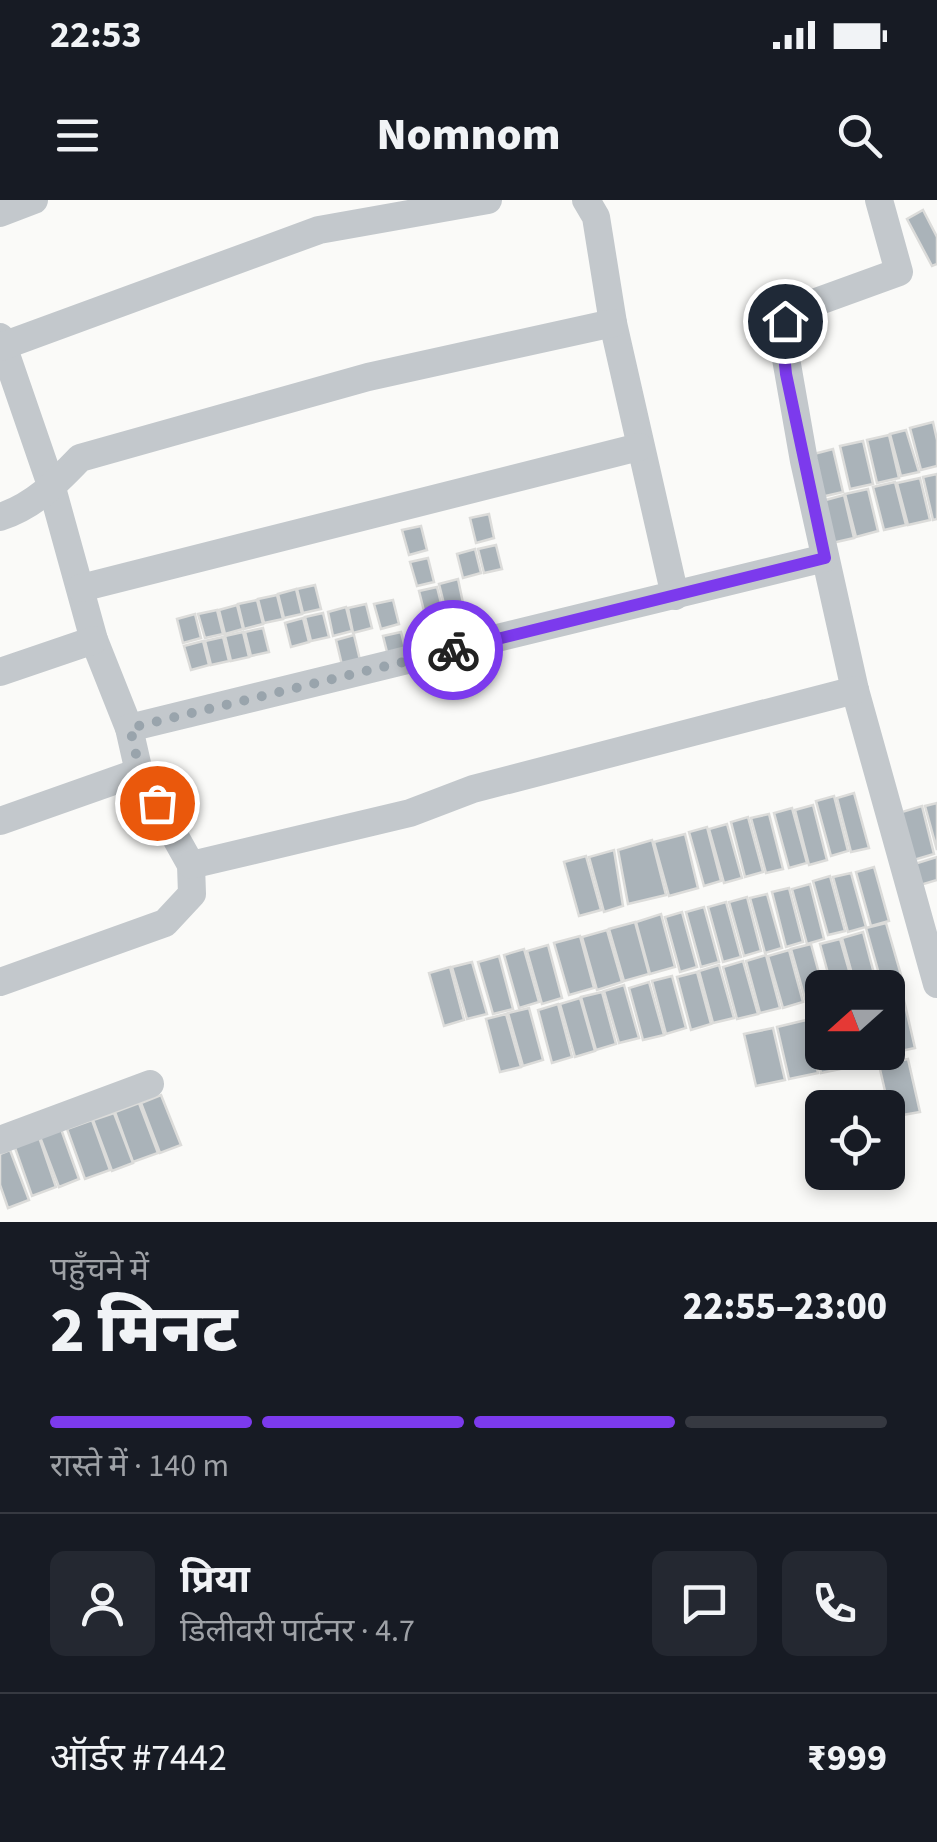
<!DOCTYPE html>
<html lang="hi">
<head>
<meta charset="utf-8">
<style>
  body { margin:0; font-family:"Source Sans 3","Noto Sans Devanagari",sans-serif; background:#242831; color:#f1f3f6; height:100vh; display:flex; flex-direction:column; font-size:38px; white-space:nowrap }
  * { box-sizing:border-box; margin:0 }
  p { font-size:32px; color:#9ea1a6 }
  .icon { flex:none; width:55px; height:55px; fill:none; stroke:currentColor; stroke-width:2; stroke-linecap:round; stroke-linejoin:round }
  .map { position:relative; height:1022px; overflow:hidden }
  .details { display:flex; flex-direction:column; background:#171b24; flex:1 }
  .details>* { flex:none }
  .needle { width:65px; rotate:249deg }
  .tools { position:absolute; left:805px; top:770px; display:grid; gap:20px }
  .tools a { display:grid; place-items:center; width:100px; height:100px; border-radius:15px; background:#171b24; box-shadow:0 5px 15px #0003; font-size:50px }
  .pin { position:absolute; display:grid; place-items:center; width:85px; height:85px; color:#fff; margin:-42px; border:5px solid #fff; border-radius:50%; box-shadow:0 2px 10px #0007 }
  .courier { position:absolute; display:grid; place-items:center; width:100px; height:100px; margin:-50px; border:8px solid #7c3aed; border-radius:50%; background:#fff; color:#222; box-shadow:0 2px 12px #0007 }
  .head em { font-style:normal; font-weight:800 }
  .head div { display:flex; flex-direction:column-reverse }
  .head { display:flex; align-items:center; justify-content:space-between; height:170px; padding:0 50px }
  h1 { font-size:65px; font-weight:800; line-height:75px }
  .bar { display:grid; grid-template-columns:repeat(4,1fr); gap:15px 10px; align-content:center; height:120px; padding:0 50px }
  .bar i { height:12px; border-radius:8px; background:#363941 }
  .bar .selected { background:#7c3aed }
  .bar p { grid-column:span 4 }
  .line { display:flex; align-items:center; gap:25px; padding:0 50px; border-top:2px solid #363941 }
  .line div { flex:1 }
  .round { display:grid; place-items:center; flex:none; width:105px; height:105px; border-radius:15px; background:#242831 }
  .status { display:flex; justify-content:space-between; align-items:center; height:70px; padding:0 50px; background:#171b24; direction:ltr }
  .status svg { height:28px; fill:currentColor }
  header { display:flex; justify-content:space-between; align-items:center; height:130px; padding:0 50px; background:#171b24; font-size:45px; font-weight:800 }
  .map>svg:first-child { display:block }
  .building { fill:#aab3b9; stroke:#dcdcda; stroke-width:2.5 }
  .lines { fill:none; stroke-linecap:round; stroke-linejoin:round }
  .minor { stroke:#c3c8cc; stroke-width:28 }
  .done { stroke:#99a4ac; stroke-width:10; stroke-dasharray:0 18 }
  .route { stroke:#7c3aed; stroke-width:12 }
</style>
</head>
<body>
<div class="status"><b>22:53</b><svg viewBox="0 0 49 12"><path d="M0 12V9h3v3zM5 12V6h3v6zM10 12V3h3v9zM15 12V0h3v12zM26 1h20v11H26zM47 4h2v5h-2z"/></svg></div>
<header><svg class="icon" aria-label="menu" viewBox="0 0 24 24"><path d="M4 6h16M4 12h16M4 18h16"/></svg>Nomnom<svg class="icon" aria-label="search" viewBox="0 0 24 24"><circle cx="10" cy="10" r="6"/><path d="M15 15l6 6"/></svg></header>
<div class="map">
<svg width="937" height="1022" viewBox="0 0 937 1022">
  <rect width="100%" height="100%" fill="#fafaf8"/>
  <!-- building -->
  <g class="building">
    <polygon points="923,10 937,37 937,64 932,66 907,19"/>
    <polygon points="933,222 937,240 937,266 921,270 910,228"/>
    <polygon points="906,230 919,272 901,276 890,234"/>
    <polygon points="889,235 899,278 877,283 867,240"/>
    <polygon points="863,241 873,284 850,289 840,246"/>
    <polygon points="833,249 843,292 821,297 810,255"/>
    <polygon points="937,274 937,319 933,320 923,277"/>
    <polygon points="920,278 930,320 908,325 897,283"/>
    <polygon points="895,282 906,325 884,330 873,287"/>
    <polygon points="868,289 878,331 856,337 845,294"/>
    <polygon points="844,295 854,338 832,343 822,301"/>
    <polygon points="489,314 494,338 476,343 470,318"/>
    <polygon points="421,326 427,350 409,355 402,330"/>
    <polygon points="496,345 502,369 484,373 478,349"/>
    <polygon points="475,349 481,373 463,378 457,354"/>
    <polygon points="428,358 434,382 417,386 410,362"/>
    <polygon points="458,379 463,403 445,408 439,384"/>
    <polygon points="315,385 321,409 303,413 297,389"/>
    <polygon points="437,387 443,411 425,415 419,391"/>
    <polygon points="296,389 302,414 284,418 278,394"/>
    <polygon points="277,395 283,419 264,423 258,399"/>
    <polygon points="257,400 263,424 244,429 238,404"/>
    <polygon points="393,400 399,424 381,429 374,404"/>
    <polygon points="366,404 372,428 353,433 348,408"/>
    <polygon points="237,405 243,429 225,434 219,410"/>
    <polygon points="346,407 352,431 333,436 328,412"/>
    <polygon points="465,408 471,433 453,437 447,413"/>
    <polygon points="217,410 223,434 205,438 198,414"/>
    <polygon points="323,413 329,437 311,441 305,417"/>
    <polygon points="195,414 201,438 183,443 177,419"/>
    <polygon points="443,415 449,439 431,444 425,419"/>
    <polygon points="303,418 309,442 291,447 285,423"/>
    <polygon points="263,428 269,452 251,456 245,432"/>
    <polygon points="243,432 249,457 231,461 225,436"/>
    <polygon points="401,432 407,456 389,460 383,436"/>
    <polygon points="354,435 360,460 342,465 336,440"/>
    <polygon points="223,437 229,461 211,465 205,441"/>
    <polygon points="203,441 209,465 191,470 184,446"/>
    <polygon points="854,593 869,648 851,652 837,598"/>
    <polygon points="834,596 848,651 831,656 816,601"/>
    <polygon points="937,603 937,650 925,606"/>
    <polygon points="813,605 827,660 809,665 795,610"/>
    <polygon points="922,606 934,654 907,662 895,614"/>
    <polygon points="792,608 807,663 789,668 774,613"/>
    <polygon points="769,614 783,669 766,673 751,618"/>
    <polygon points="748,617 763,672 745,677 731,622"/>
    <polygon points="727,624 742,678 724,683 709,629"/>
    <polygon points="707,627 721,681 704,686 689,632"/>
    <polygon points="685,634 698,688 669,696 654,642"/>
    <polygon points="652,640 666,695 628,704 618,650"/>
    <polygon points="614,650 623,706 604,712 589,657"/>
    <polygon points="586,656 601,710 579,716 564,662"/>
    <polygon points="937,657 937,680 917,686 911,665"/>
    <polygon points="874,667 889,721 871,726 856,672"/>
    <polygon points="851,673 866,727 848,732 833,677"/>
    <polygon points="830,676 845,731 828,735 813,681"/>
    <polygon points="810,684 824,739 807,744 792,689"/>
    <polygon points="789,688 803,742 786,747 772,692"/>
    <polygon points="767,694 782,748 765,753 750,698"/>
    <polygon points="747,697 761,751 744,756 729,702"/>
    <polygon points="726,702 741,757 723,762 708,707"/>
    <polygon points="704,707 719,762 701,767 686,712"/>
    <polygon points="682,712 697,767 680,772 665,717"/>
    <polygon points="661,714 675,767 650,774 636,722"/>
    <polygon points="635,722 649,774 624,781 609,729"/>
    <polygon points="886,723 901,775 881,781 866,728"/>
    <polygon points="607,730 622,782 597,790 582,737"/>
    <polygon points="863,732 877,785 856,788 842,738"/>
    <polygon points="580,736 594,788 569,795 554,743"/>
    <polygon points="840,739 854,788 832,788 820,744"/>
    <polygon points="811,744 823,788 822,797 806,802 791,749"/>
    <polygon points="548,745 562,798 542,804 527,751"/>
    <polygon points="524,749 539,802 519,808 504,755"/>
    <polygon points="789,750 803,802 783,808 768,756"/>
    <polygon points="766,755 780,808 760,813 746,761"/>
    <polygon points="499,756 513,809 493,814 478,762"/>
    <polygon points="743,761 758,814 737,819 723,767"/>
    <polygon points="472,762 487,814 467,819 452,767"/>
    <polygon points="719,765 734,818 713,823 699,771"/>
    <polygon points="450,767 464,820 444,826 429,773"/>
    <polygon points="697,772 711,824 691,830 677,777"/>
    <polygon points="672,776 686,828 666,834 652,781"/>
    <polygon points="649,782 664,835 643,840 629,788"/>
    <polygon points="624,785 639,838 619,843 604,791"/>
    <polygon points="602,792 616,844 596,850 581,797"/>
    <polygon points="903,796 915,848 887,854 888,799"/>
    <polygon points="580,798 595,851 575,857 560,804"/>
    <polygon points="558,804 572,857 552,863 538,810"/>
    <polygon points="529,808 543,860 523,866 508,813"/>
    <polygon points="506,814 521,867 500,872 486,819"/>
    <polygon points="822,818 822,852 847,852 850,867 821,873 809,821"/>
    <polygon points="806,820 818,873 789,879 777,827"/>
    <polygon points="773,828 785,880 756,886 744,834"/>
    <polygon points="849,852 879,852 880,859 852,865"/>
    <polygon points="908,859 920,912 891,917 879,865"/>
    <polygon points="161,895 181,945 160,953 141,903"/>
    <polygon points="139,903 158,953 133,962 115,912"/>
    <polygon points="114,913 133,963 112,971 93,920"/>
    <polygon points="92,920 110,970 85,979 67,929"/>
    <polygon points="61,929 79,979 59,987 40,937"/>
    <polygon points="39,937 56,987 32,996 14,945"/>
    <polygon points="10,950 29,1000 8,1008 0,985 0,954"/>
  </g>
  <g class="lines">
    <!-- minor -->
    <g class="minor">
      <polyline points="586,0 596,17 613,123 675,396"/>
      <polyline points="879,0 899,72 808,105 785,121 782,136 804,261 855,490 937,784"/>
      <polyline points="0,13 34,0"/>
      <polyline points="0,137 52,288 94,440 129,528 139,572 191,665 192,694 165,723 0,782"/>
      <polyline points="0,147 319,30 488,0"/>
      <path d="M0,317C34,306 56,283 80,258L368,177L613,123"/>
      <polyline points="81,388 639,247"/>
      <polyline points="0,472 94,440"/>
      <polyline points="129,528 825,358"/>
      <polyline points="0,621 139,572"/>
      <polyline points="191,665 410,613 473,589 855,490"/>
      <polyline points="0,940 150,884"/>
    </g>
  </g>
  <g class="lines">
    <!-- done -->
    <polyline class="done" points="157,603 140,572 130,528 453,450"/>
    <!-- route -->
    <polyline class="route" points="453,450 825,358 786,174 782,136 785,121"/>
  </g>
</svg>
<div class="tools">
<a><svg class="needle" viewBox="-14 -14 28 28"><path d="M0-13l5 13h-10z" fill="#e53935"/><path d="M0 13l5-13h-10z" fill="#9ea1a6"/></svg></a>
<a><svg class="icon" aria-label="locate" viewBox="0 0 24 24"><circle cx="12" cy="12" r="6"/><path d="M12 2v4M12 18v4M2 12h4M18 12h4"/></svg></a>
</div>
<div class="pin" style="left:157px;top:603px;background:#ea580c"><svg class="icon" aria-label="bag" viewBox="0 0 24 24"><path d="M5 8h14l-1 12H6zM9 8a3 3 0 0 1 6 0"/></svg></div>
<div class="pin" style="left:785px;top:121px;background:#1f2937"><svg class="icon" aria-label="home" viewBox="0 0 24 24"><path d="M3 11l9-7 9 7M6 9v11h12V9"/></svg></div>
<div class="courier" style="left:453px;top:450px"><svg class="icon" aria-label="bike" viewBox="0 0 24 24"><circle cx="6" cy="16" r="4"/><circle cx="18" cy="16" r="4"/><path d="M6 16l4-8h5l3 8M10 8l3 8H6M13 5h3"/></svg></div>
</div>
<section class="details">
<div class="head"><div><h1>2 मिनट</h1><p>पहुँचने में</p></div><em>22:55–23:00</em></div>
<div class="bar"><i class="selected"></i><i class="selected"></i><i class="selected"></i><i></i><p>रास्ते में · 140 m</p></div>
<div class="line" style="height:180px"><a class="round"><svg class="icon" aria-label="person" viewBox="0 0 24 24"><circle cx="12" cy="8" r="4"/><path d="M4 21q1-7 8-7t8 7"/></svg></a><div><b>प्रिया</b><p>डिलीवरी पार्टनर · 4.7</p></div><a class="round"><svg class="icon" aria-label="chat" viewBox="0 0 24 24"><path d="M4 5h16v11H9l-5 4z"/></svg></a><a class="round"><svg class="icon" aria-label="phone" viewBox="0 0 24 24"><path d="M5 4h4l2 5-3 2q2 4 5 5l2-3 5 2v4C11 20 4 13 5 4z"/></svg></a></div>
<div class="line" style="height:130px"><div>ऑर्डर #7442</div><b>₹999</b></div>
</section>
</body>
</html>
